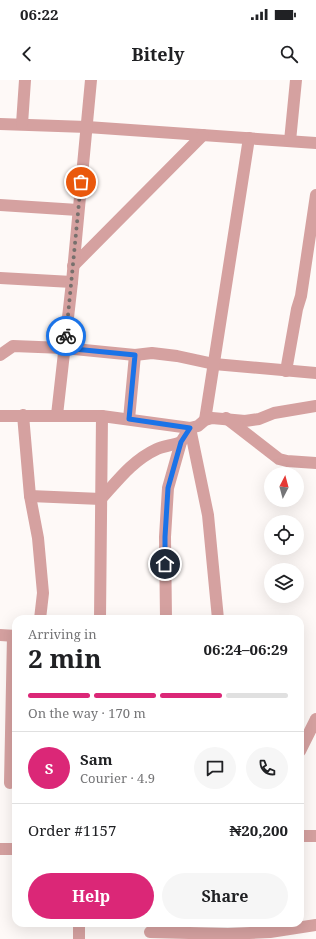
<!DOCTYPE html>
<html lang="en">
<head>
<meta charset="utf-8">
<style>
  body { margin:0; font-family:"Noto Serif",serif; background:#f6f6f6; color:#202124; height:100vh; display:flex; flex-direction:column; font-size:15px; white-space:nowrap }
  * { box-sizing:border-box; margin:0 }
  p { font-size:13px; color:#757577 }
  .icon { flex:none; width:22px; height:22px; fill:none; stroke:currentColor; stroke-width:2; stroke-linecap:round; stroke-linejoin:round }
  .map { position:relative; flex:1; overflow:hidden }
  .side { position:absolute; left:12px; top:535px; width:292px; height:312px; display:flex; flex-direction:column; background:#fff; border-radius:12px; box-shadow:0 4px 16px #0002 }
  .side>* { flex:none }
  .needle { width:26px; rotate:6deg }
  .tools { position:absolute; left:264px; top:387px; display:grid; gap:8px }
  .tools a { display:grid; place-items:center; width:40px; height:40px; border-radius:50%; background:#fff; box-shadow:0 4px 16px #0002; font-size:20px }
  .pin { position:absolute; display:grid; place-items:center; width:34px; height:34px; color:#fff; margin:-17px; border:2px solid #fff; border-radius:50%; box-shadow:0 1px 4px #0007 }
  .courier { position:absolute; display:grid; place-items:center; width:40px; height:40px; margin:-20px; border:3px solid #1a73e8; border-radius:50%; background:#fff; color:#222; box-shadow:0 1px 5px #0007 }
  .overview em { font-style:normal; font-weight:700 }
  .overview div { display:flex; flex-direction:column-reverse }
  .overview { display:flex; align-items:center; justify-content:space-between; height:68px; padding:0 16px }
  h1 { font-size:26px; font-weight:700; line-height:30px }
  .bar { display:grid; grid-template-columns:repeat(4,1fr); gap:6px 4px; align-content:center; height:48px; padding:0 16px }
  .bar i { height:5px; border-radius:3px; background:#e0e0e0 }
  .bar .current { background:#db2777 }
  .bar p { grid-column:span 4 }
  .line { display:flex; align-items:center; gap:10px; padding:0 16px; border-top:1px solid #e0e0e0 }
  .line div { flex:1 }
  .round { display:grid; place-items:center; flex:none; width:42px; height:42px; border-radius:21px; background:#f6f6f6 }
  .action { display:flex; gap:8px; margin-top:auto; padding:8px 16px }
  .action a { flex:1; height:46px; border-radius:24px; background:#db2777; color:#fff; font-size:16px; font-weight:700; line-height:46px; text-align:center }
  .action a+a { background:#f6f6f6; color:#202124 }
  .status { display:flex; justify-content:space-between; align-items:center; height:28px; padding:0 20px; background:#fff; direction:ltr }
  .status svg { height:11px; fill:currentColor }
  header { display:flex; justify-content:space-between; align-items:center; height:52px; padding:0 16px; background:#fff; font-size:18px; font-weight:700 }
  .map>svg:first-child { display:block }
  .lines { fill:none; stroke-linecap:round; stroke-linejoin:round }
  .minor { stroke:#d5a1a0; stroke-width:12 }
  .done { stroke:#77706d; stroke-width:4; stroke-dasharray:0 7.2 }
  .route { stroke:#1a73e8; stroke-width:5 }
</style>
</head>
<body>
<div class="status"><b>06:22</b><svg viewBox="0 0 49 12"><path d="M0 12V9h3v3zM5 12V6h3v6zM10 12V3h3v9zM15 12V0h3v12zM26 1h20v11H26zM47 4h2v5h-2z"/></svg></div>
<header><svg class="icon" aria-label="back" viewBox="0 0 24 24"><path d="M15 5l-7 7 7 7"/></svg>Bitely<svg class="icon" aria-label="search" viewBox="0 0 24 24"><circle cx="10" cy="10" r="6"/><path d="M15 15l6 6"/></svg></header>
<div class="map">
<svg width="316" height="859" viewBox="0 0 316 859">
  <rect width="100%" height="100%" fill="#fef9f7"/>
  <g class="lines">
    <!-- minor -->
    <g class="minor">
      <polyline points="0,44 87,47 316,63"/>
      <polyline points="22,44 25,0"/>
      <polyline points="290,61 296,0"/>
      <polyline points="0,125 78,130"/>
      <polyline points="73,186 203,55"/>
      <polyline points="0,198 72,202"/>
      <polyline points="0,275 13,266 64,268 135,275 152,273 177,276 214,284 316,293"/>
      <polyline points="286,291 297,229 301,216 316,115"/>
      <polyline points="23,335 30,416 38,458 43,513 40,539"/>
      <polyline points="57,335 72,202 91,0"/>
      <polyline points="0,336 102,336 190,348 198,346 205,340 212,338 245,341 259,339 274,333 316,326"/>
      <polyline points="226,338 279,379 287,381 316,383"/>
      <polyline points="129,339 135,275"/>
      <polyline points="205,340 249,58"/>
      <polyline points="190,348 208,435 218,539"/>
      <path d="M30,416L101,419C118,400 133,380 157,369C164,366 173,365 181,362"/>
      <polyline points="100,539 102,336"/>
      <polyline points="166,539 165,457 168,408 181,362 190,348"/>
      <polyline points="0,555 16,556"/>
      <polyline points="300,671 316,639"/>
      <polyline points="10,703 13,556"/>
      <polyline points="300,756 316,756"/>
      <polyline points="0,769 16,769"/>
      <polyline points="79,843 79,859"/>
      <polyline points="150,852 228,854 270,852 316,845"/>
    </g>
  </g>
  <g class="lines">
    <!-- done -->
    <polyline class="done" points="66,256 81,102"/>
    <!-- route -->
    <polyline class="route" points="66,256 64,268 135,275 129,339 190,348 181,362 168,408 165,457 165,484"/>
  </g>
</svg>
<div class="tools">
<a><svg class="needle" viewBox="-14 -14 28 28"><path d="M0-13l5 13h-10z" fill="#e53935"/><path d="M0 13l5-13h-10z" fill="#757577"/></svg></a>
<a><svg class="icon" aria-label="locate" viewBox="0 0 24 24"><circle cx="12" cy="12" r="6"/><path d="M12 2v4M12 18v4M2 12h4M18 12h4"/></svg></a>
<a><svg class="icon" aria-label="layers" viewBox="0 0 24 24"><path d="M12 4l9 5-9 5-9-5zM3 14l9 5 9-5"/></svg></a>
</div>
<div class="pin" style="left:81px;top:102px;background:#ea580c"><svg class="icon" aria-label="bag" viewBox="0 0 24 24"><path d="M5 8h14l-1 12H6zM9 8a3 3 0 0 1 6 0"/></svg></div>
<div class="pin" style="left:165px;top:484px;background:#1f2937"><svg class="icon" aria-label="home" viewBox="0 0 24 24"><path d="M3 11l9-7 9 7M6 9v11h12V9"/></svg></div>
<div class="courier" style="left:66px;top:256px"><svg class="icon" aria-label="bike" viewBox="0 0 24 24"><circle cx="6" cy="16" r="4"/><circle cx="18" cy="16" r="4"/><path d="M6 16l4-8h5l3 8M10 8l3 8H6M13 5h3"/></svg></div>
<section class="side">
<div class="overview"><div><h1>2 min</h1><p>Arriving in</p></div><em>06:24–06:29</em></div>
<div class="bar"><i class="current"></i><i class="current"></i><i class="current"></i><i></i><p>On the way · 170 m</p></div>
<div class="line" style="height:72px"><b class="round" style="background:#db2777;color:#fff">S</b><div><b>Sam</b><p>Courier · 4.9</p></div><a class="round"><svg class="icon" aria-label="chat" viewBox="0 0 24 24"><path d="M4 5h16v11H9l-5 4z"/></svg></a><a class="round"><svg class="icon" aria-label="phone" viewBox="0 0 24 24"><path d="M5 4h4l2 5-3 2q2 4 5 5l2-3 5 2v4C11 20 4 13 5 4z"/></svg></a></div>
<div class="line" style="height:52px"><div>Order #1157</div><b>₦20,200</b></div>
<div class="action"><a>Help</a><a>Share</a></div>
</section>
</div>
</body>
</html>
